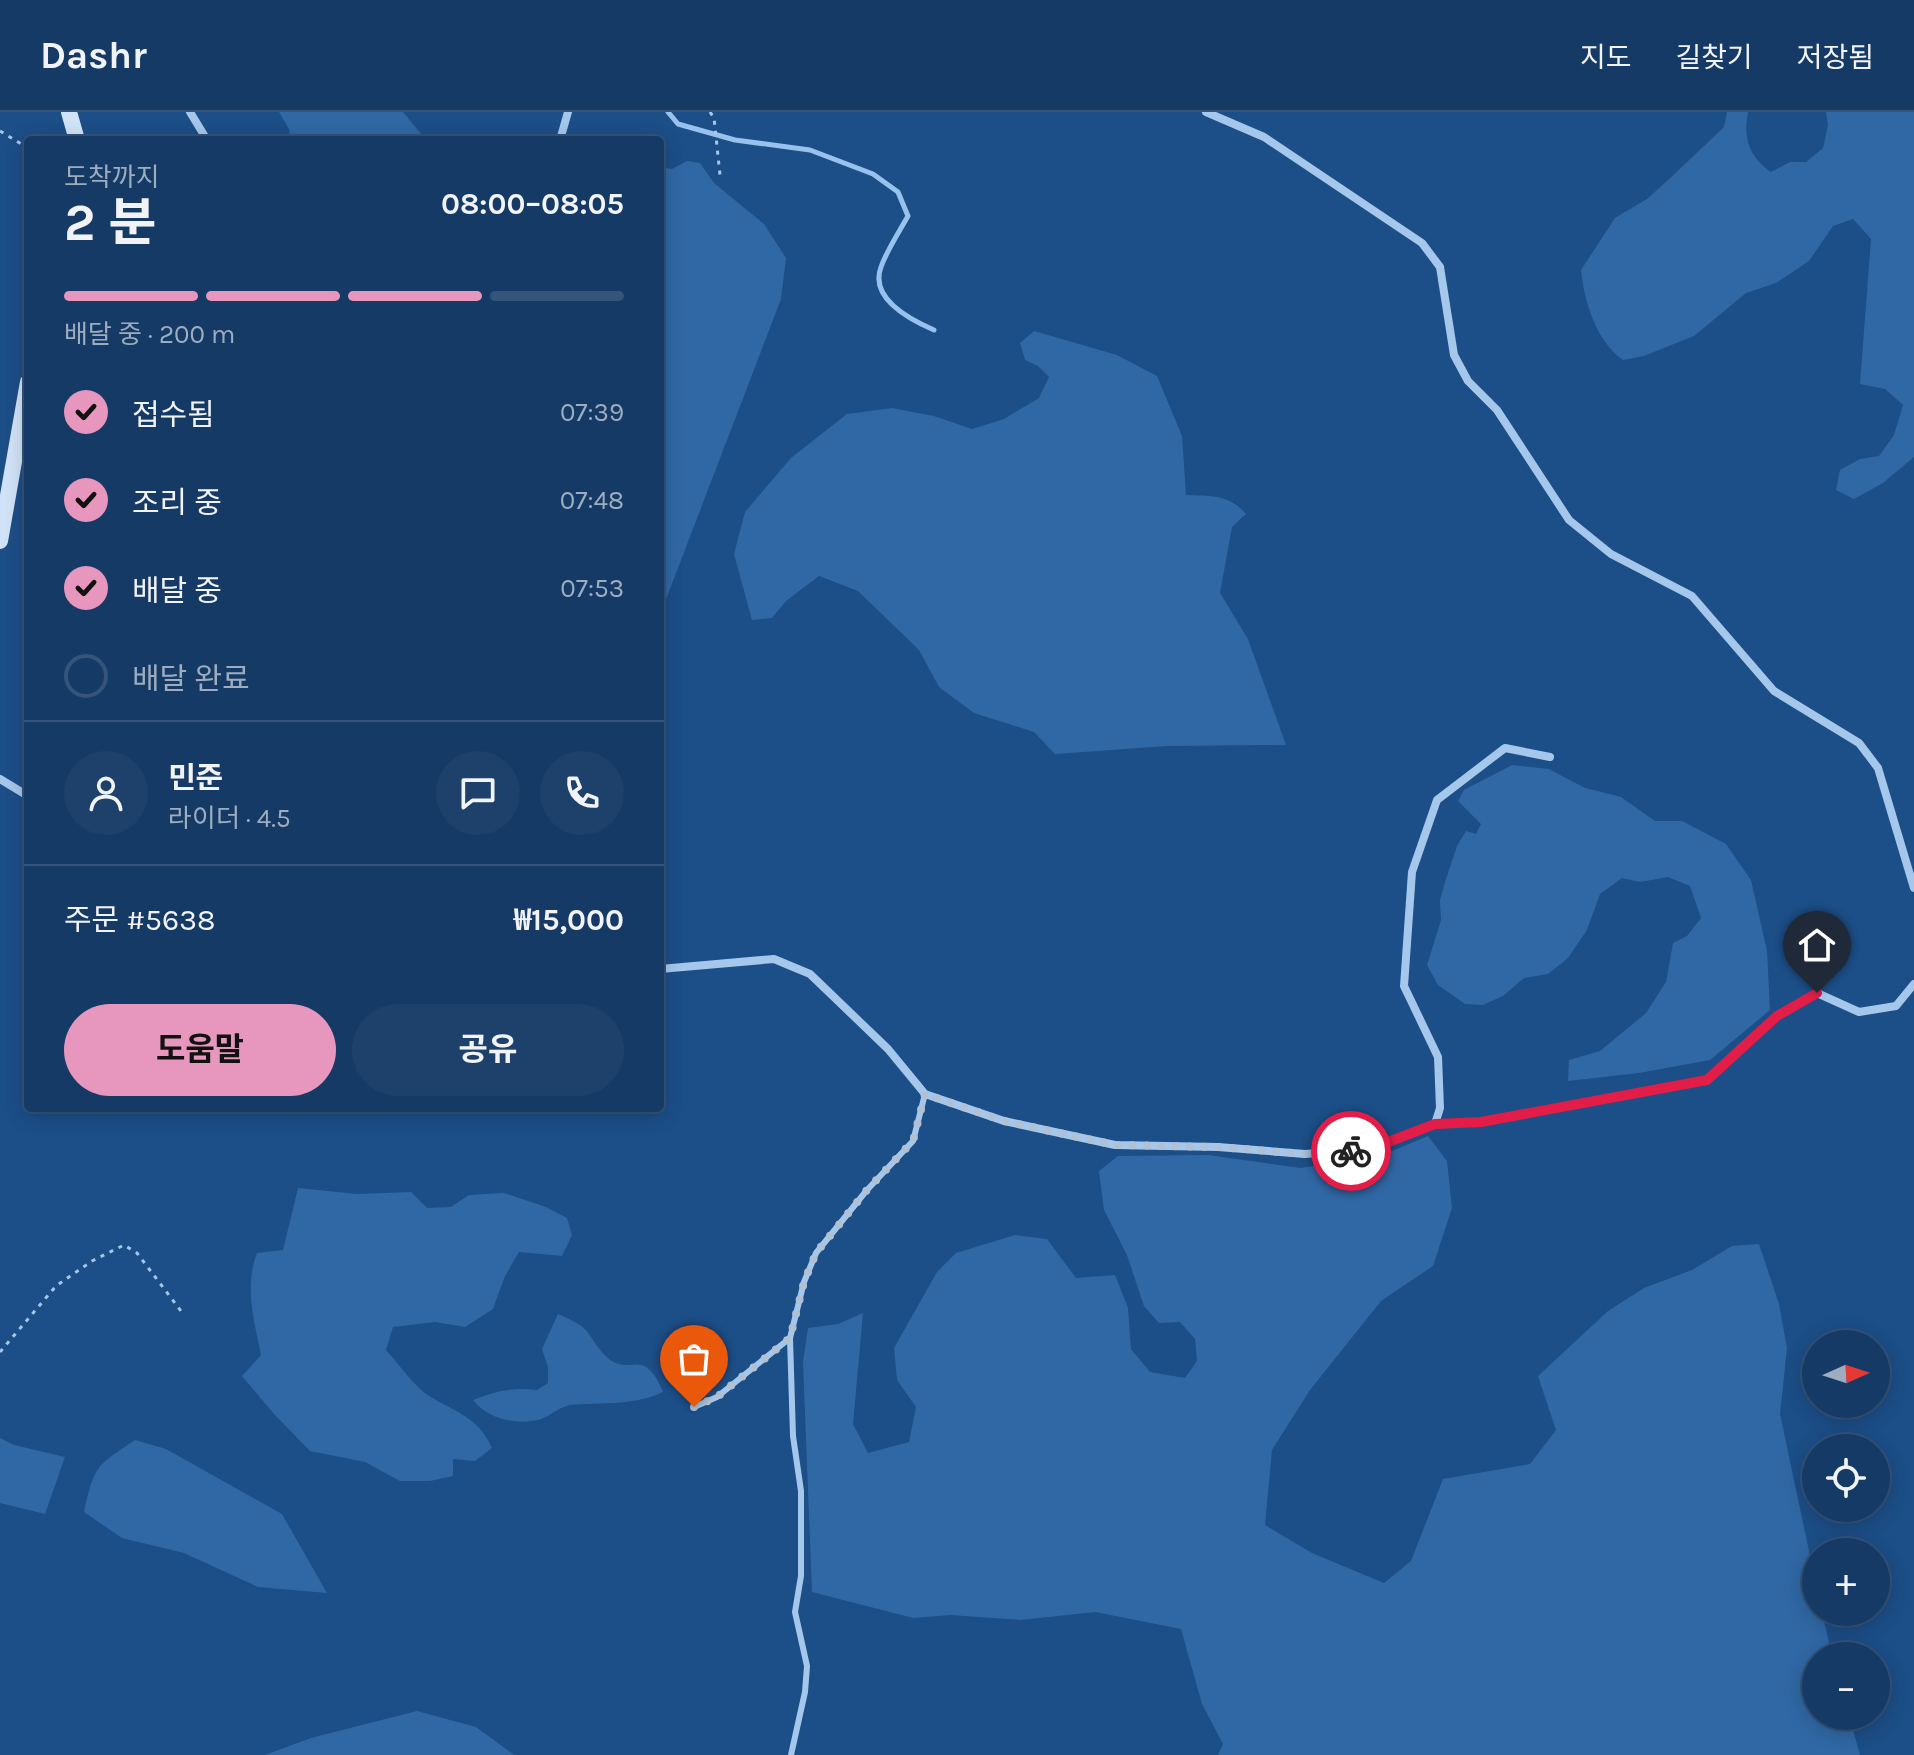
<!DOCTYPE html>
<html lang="ko">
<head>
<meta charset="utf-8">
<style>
  body { margin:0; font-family:Karla,"Noto Sans KR",sans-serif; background:#1e416b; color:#f1f3f6; height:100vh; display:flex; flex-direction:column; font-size:30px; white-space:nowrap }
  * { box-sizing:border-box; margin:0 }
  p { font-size:26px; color:#9dadbf }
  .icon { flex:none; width:44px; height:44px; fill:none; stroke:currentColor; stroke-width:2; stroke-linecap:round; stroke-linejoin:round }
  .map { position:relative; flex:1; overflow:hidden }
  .drawer { position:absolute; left:24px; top:24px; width:640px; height:976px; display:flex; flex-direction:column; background:#153a65; border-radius:8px; box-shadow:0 4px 20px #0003,0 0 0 2px #345479 }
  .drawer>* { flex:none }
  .needle { width:52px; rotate:87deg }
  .buttons { position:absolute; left:1802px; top:1218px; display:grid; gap:16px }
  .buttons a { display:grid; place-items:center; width:88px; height:88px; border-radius:50%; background:#153a65; box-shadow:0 4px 20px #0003,0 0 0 2px #345479; font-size:40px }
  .pin { position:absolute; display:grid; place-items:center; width:68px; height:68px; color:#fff; margin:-82px -34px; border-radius:50% 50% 50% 0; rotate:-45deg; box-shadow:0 0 8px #0007 }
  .pin .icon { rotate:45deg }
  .courier { position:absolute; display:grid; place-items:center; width:80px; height:80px; margin:-40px; border:6px solid #e11d48; border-radius:50%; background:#fff; color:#222; box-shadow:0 2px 10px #0007 }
  .headline em { font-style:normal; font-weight:700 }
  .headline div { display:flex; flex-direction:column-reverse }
  .headline { display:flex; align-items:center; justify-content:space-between; height:136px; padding:0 40px }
  h1 { font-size:52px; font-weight:700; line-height:60px }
  .bar { display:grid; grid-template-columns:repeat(4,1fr); gap:12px 8px; align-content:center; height:96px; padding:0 40px }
  .bar i { height:10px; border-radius:6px; background:#345479 }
  .bar .selected { background:#e797bd }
  .bar p { grid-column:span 4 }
  .line { display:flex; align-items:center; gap:20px; padding:0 40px; border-top:2px solid #345479 }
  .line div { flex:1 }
  .round { display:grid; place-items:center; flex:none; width:84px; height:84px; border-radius:42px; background:#1e416b }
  ol { padding:0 40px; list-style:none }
  li { display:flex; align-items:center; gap:24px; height:88px }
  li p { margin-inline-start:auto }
  li .icon { padding:8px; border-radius:50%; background:#e797bd; color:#111; stroke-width:4 }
  li:last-child { color:#9dadbf }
  li i { width:44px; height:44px; border:4px solid #345479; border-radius:50% }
  .action { display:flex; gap:16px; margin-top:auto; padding:16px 40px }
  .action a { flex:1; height:92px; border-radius:48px; background:#e797bd; color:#111; font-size:32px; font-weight:700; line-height:92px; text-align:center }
  .action a+a { background:#1e416b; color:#f1f3f6 }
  header { display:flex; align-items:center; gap:48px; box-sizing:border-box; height:112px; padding:0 40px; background:#153a65; border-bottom:2px solid #345479 }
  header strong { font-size:38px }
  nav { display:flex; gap:44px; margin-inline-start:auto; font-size:28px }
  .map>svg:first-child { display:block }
  .green { fill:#3068a5 }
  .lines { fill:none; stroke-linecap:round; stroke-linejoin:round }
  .stream { stroke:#98c2ed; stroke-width:5 }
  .path { stroke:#a5c7eb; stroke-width:3; stroke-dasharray:4 6; stroke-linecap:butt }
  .service { stroke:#a5c7eb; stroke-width:6 }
  .minor { stroke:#a5c7eb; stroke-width:8 }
  .secondary { stroke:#d1e3f8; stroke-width:16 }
  .done { stroke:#b0c1d5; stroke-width:8; stroke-dasharray:0 14.4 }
  .route { stroke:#e11d48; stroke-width:10 }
</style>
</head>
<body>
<header>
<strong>Dashr</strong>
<nav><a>지도</a><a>길찾기</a><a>저장됨</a></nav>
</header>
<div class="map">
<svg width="1914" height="1643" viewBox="0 0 1914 1643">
  <rect width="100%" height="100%" fill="#1c4e87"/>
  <!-- green -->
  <g class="green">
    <polygon points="279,0 403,0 426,28 290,28 289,17"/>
    <path d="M1727,0H1748C1743,27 1749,44 1771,60L1790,50H1806L1823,36L1828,13L1826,0H1914V345L1883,371L1854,387L1836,378L1840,358L1860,347L1879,344L1894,323L1903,293L1885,277L1860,272L1871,127L1853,107L1833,114L1809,149L1776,171L1746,181L1694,224L1644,244L1623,248C1596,229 1584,189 1581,158L1615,106L1647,87L1667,69L1724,15Z"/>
    <polygon points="687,49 700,51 714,71 764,112 786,146 781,187 660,503 660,55 672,57"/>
    <path d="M1034,219L1117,243L1157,264L1182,324L1186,383C1210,384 1229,382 1246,402L1232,415L1220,481L1248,527L1286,633L1167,634L1055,642L1034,620L974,601L939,575L919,538L858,479L819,464L786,489L772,506L752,508L734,442L745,400L791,346L847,302L892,296L934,304L972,317L1004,307L1039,286L1049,265L1038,254L1025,248L1020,231Z"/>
    <polygon points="1512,653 1549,657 1585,676 1621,685 1655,709 1682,709 1726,732 1751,768 1767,839 1770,898 1710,948 1639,961 1568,969 1569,948 1600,939 1646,901 1666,870 1673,831 1687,824 1701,806 1690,774 1668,765 1640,770 1622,766 1600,782 1587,818 1568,846 1548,862 1524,866 1503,884 1483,893 1465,892 1438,873 1427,853 1441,808 1440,788 1445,770 1457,734 1466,719 1476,722 1481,712 1458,689 1464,678"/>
    <polygon points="1428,1024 1447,1049 1452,1096 1433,1154 1381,1189 1310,1278 1272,1338 1265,1413 1312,1441 1384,1471 1411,1449 1443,1367 1530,1352 1556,1318 1538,1264 1608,1199 1644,1176 1692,1158 1732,1134 1759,1132 1779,1192 1787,1236 1780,1302 1816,1472 1816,1500 1822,1500 1832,1544 1816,1544 1816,1604 1849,1604 1860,1643 1218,1643 1223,1632 1202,1592 1181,1517 1095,1500 1020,1508 950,1503 913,1506 812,1480 803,1250 808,1216 838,1212 863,1201 853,1312 868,1341 909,1330 916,1295 897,1268 894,1236 937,1160 956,1141 1015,1123 1047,1127 1076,1166 1115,1163 1128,1196 1131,1237 1150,1260 1185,1266 1197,1249 1195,1227 1180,1210 1159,1211 1144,1194 1127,1143 1104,1098 1099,1059 1118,1044 1208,1043 1301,1056 1380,1044"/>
    <path d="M298,1076L357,1082L411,1080L427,1096L451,1095L469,1083L504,1081L546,1095L567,1106L572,1123L562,1144L519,1140L505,1164L493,1197L465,1215L435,1210L393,1215L386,1238C398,1251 411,1270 425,1281C452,1300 477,1302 492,1336L475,1349L453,1347V1364L430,1369H400L365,1350L310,1339L274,1302L242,1264L261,1243C254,1208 244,1175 257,1141L283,1138Z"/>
    <path d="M558,1202C567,1206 579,1211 586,1218C594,1228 598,1238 609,1247C631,1264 644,1234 663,1280C634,1294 602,1290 570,1293C559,1295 552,1303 541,1307C518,1314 487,1307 473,1288C494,1279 513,1275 537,1278L548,1271V1255L542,1237Z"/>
    <polygon points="0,1326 14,1333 65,1345 45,1402 0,1391"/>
    <path d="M135,1328L166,1337L282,1402L327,1481L258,1475L184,1441L122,1426L84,1400C95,1353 95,1355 135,1328Z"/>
    <polygon points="417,1599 476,1615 514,1643 265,1643 311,1626"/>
  </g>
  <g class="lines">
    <!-- stream -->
    <path class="stream" d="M668,0L678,12L735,28L810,38L873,62L898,80L908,104C899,120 887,138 881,155C869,187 911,208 934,218"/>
    <!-- path -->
    <g class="path">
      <polyline points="710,0 714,6 720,63"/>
      <polyline points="0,19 28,36"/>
      <polyline points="0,1240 56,1174 92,1149 124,1133 137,1141 184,1203"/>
    </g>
    <!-- service -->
    <g class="service">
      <polyline points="694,1295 717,1285 790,1226"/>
      <polyline points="791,1643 805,1580 807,1554 795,1500 801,1464 801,1379 793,1324 790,1226 804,1170 816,1141 867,1078 913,1029 925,982"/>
    </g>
    <!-- minor -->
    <g class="minor">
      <polyline points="190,0 207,28"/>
      <polyline points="1206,0 1264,25 1422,131 1440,155 1454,243 1468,269 1497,298 1569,408 1611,442 1692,484 1774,579 1859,631 1878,656 1914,776"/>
      <polyline points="560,28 568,0"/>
      <polyline points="0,667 28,684"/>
      <polyline points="660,857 774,847 810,862 888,937 925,982 1004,1009 1115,1033 1218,1035 1305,1042 1370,1037 1435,1012 1481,1010 1707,968 1777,904 1817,881 1859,900 1896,894 1914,872"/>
      <polyline points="1435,1012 1440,996 1438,945 1404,874 1412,760 1437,688 1505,636 1550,645"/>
    </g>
    <!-- secondary -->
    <g class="secondary">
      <polyline points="69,0 77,28"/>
      <polyline points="0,429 28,270"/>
    </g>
  </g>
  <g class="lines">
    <!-- done -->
    <polyline class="done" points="694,1295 717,1285 790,1226 804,1170 816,1141 867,1078 913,1029 925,982 1004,1009 1115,1033 1218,1035 1305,1042 1351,1039"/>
    <!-- route -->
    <polyline class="route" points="1351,1039 1370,1037 1435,1012 1481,1010 1707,968 1777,904 1817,881"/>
  </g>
</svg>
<div class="buttons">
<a><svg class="needle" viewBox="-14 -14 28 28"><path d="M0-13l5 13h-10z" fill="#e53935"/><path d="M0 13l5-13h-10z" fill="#9dadbf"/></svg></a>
<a><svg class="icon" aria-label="locate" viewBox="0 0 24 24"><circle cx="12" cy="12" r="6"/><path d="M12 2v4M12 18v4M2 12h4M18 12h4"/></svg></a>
<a>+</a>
<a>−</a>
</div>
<div class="pin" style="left:694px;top:1295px;background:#ea580c"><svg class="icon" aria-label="bag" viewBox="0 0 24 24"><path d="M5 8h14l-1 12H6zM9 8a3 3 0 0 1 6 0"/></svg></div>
<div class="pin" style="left:1817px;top:881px;background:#1f2937"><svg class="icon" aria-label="home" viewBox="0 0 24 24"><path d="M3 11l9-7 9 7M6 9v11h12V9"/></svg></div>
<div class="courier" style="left:1351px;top:1039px"><svg class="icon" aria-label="bike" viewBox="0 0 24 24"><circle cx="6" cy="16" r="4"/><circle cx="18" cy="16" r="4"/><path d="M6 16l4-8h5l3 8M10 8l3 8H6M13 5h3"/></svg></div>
<section class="drawer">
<div class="headline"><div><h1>2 분</h1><p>도착까지</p></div><em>08:00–08:05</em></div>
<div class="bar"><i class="selected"></i><i class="selected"></i><i class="selected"></i><i></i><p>배달 중 · 200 m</p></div>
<ol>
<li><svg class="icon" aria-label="check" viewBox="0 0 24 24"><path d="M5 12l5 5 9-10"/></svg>접수됨<p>07:39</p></li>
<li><svg class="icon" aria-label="check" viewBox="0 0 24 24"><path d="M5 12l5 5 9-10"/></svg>조리 중<p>07:48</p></li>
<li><svg class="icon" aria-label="check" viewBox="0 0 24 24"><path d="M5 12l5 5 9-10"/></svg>배달 중<p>07:53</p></li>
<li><i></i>배달 완료</li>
</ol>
<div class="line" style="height:144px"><a class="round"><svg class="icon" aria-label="person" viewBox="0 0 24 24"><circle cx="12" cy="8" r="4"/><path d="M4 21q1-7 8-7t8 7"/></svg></a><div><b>민준</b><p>라이더 · 4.5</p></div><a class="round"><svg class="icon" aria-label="chat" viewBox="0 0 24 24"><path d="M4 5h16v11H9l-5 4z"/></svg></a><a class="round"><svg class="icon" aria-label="phone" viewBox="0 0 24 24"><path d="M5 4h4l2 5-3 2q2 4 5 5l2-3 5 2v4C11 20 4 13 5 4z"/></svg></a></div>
<div class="line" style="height:104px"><div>주문 #5638</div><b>₩15,000</b></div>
<div class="action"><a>도움말</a><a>공유</a></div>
</section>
</div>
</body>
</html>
